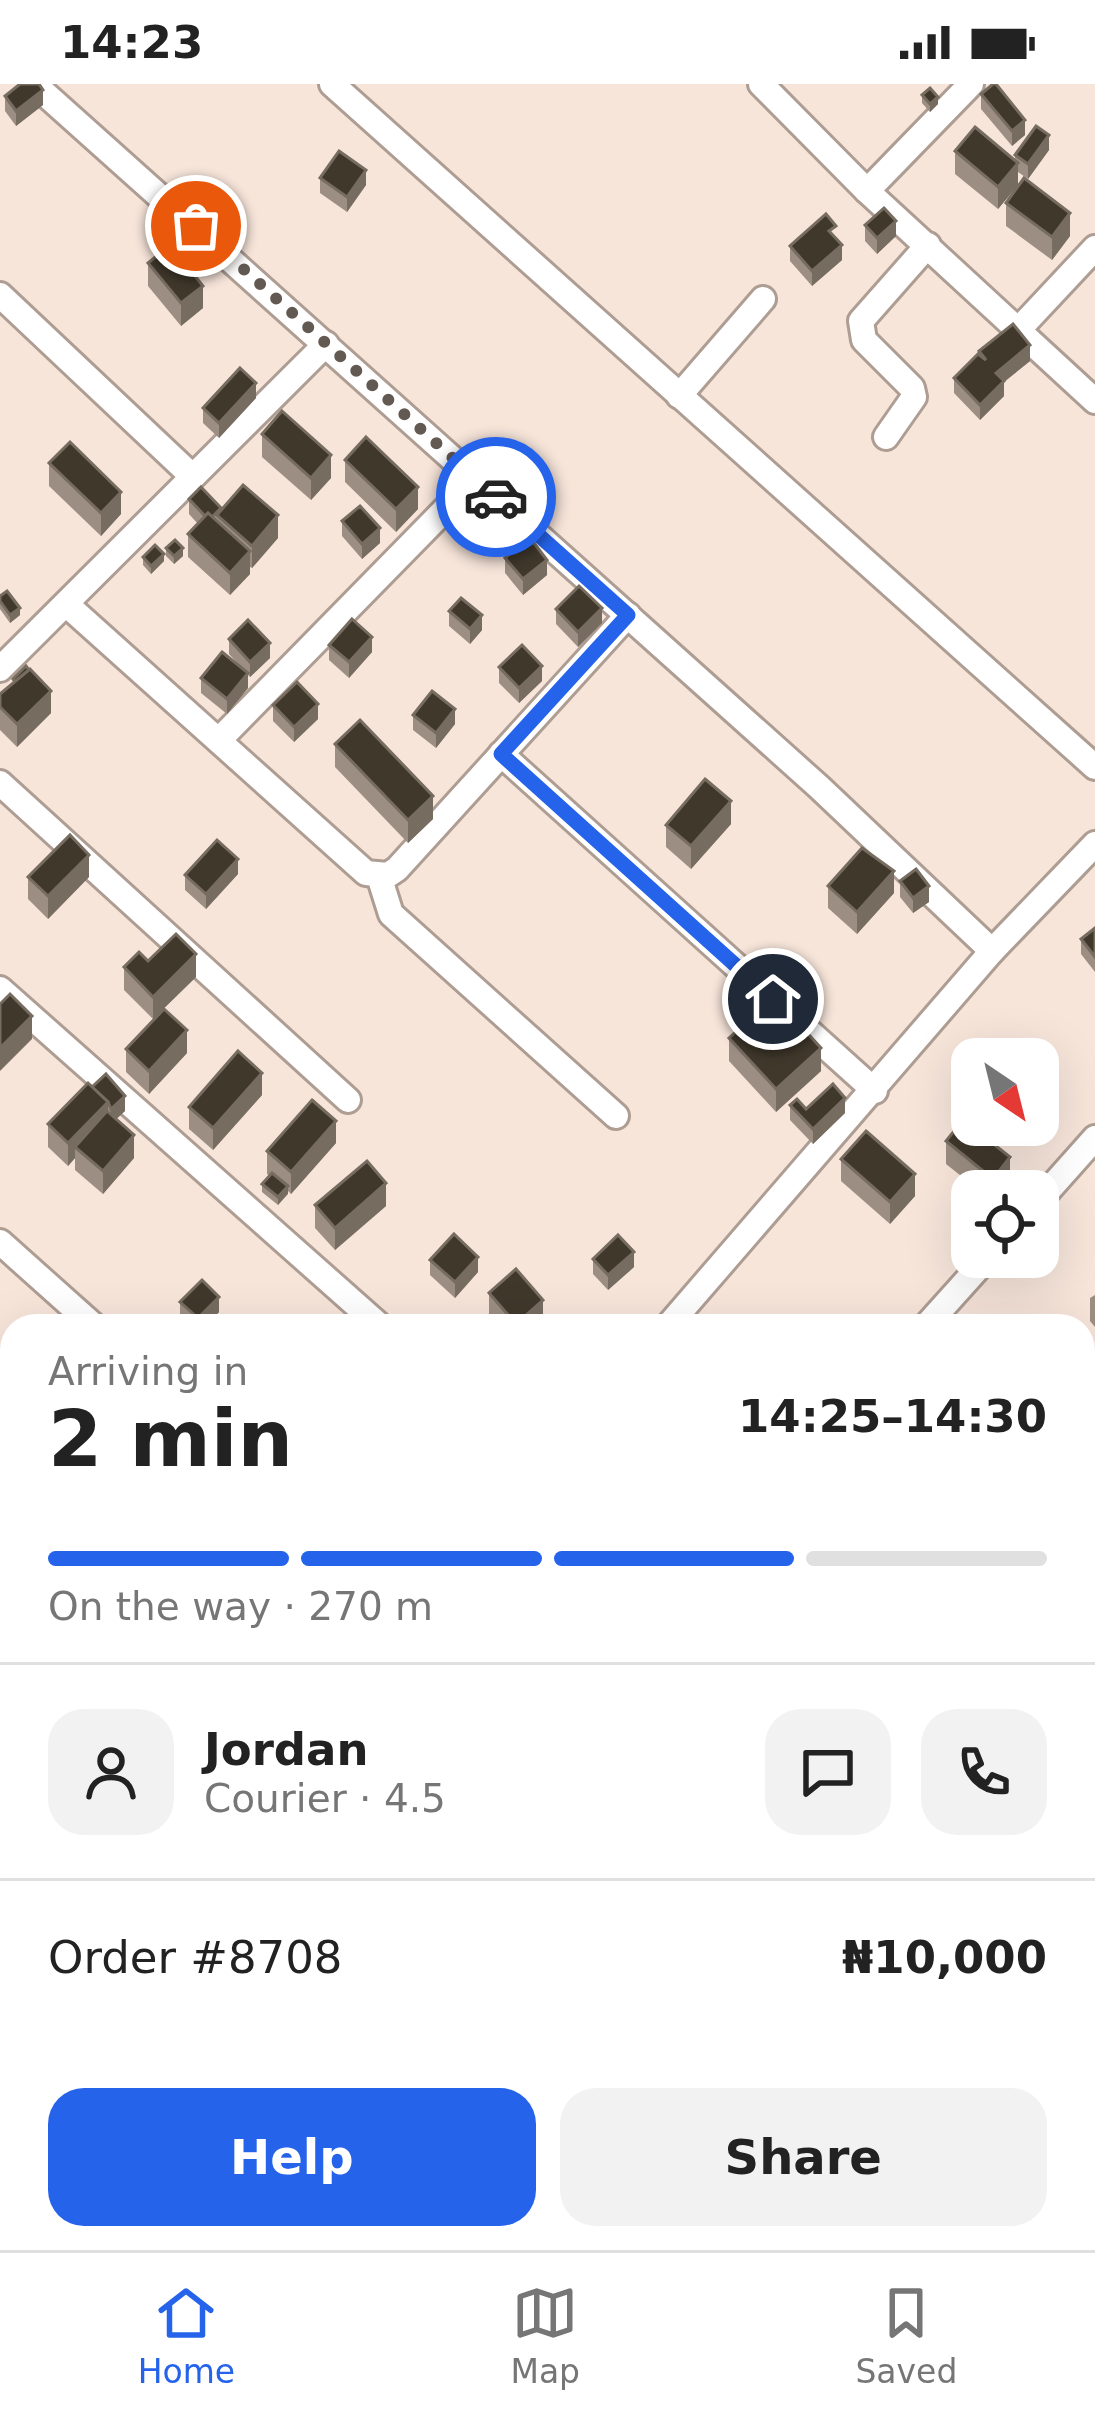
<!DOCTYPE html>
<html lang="en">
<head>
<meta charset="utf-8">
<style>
  body { margin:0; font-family:"DejaVu Sans",sans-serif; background:#f2f2f2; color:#222; height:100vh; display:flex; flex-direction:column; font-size:45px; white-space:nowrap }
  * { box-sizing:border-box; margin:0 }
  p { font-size:39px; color:#767676 }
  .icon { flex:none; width:66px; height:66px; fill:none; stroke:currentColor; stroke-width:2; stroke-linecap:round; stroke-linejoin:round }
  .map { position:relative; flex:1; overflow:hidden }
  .details { position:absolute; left:0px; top:1230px; width:1095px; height:936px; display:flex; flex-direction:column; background:#fff; border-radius:36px 36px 0 0; box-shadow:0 12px 48px #0002 }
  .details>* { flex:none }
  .needle { width:78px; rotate:145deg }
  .buttons { position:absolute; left:951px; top:954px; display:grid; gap:24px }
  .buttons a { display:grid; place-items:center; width:108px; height:108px; border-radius:24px; background:#fff; box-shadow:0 12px 48px #0002; font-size:60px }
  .pin { position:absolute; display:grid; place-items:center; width:102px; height:102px; color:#fff; margin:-51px; border:6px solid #fff; border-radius:50%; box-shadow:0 3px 12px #0007 }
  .courier { position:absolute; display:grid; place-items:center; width:120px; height:120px; margin:-60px; border:9px solid #2563eb; border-radius:50%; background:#fff; color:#222; box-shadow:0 3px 15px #0007 }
  .headline em { font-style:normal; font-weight:700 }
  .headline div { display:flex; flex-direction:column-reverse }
  .headline { display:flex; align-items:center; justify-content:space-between; height:204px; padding:0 48px }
  h1 { font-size:78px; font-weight:700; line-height:90px }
  .bar { display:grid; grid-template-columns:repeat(4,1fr); gap:18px 12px; align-content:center; height:144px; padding:0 48px }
  .bar i { height:15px; border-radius:9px; background:#e0e0e0 }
  .bar .current { background:#2563eb }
  .bar p { grid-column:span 4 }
  .line { display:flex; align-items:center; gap:30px; padding:0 48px; border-top:3px solid #e0e0e0 }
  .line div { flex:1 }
  .round { display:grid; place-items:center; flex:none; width:126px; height:126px; border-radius:36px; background:#f2f2f2 }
  .button { display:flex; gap:24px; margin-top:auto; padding:24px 48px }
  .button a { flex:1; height:138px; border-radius:36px; background:#2563eb; color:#fff; font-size:48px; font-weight:700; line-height:138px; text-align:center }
  .button a+a { background:#f2f2f2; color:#222 }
  .status { display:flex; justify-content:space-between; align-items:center; height:84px; padding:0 60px; background:#fff; direction:ltr }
  .status svg { height:33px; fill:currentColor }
  .dock { display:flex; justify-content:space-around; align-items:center; height:168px; border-top:3px solid #e0e0e0; background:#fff; font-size:33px; color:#767676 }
  .dock a { display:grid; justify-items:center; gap:6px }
  .dock .current { color:#2563eb }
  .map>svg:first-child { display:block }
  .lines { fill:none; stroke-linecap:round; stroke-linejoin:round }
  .minor-casing { stroke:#ae9d93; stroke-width:30 }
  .minor { stroke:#fff; stroke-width:24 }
  .wall { fill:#9c8e82 }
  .shaded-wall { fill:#776c60 }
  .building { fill:#40382b; stroke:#776c60; stroke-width:3 }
  .done { stroke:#635953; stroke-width:12; stroke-dasharray:0 21.6 }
  .route { stroke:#2563eb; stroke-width:15 }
</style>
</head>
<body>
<div class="status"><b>14:23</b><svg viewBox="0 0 49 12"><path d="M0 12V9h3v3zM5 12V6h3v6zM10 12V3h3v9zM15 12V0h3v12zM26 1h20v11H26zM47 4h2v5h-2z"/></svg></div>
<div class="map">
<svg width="1095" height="2166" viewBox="0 0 1095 2166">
  <rect width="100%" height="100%" fill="#f7e5da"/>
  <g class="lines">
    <defs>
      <g id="minor">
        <polyline points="34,0 819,703 992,867"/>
        <polyline points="332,0 1095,683"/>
        <polyline points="761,0 867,107 1095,317"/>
        <polyline points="867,107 971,0"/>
        <polyline points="0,211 192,392"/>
        <polyline points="1021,243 1095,164"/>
        <polyline points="679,312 763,215"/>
        <polyline points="886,353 914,313 912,304 864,256 861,237 928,161"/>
        <polyline points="66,520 366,789 388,791 397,785 628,531"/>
        <polyline points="0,585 326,260"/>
        <polyline points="219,656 475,395"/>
        <polyline points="501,670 875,1007"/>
        <polyline points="0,699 348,1016"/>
        <polyline points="379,792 391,830 616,1032"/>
        <polyline points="0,905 380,1242"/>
        <polyline points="1038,1118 1095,1054"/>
        <polyline points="0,1158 94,1242"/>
        <polyline points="668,1242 992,867 1095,760"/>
        <polyline points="926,1242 988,1173"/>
        <polyline points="1083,1395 1095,1382"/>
        <polyline points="0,1412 12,1423"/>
        <polyline points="0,1683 12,1693"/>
        <polyline points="0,1934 12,1944"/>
        <polyline points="0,2013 12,1999"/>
        <polyline points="1083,2108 1095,2119"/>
        <polyline points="814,2154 828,2166"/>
        <polyline points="116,2166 127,2154"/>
        <polyline points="394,2166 403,2154"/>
        <polyline points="657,2166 667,2154"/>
      </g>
    </defs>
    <!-- minor casing -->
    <use href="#minor" class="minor-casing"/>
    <!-- minor -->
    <use href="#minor" class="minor"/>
  </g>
  <!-- wall -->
  <g class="wall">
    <polygon points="981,10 1025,51 1012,62 981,25"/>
    <polygon points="922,11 938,20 930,28 922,19"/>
    <polygon points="5,12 43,21 16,42 5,27"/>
    <polygon points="1049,66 1028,95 1018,88 1018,101 998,125 955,90 955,67 1015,76 1015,71"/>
    <polygon points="320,94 366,101 347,128 320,109"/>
    <polygon points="1006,119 1070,152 1052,176 1006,142"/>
    <polygon points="865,141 896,152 877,170 865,157"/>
    <polygon points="836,155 842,176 812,202 790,177 790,162"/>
    <polygon points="148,179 203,224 181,242 148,202"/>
    <polygon points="979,267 1030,277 1004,298 1004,312 980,336 954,309 954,294 979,271"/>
    <polygon points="256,314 219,354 203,339 203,324"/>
    <polygon points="262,350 331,394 311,416 262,373"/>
    <polygon points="345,376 418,425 396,448 345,398"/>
    <polygon points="49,379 121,430 101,452 49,402"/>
    <polygon points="189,415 221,424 278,454 252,484 250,483 250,490 230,511 188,473 188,450 198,440 189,430"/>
    <polygon points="452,425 492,440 470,460 452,440"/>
    <polygon points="342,437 380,459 362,475 342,452"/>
    <polygon points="166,464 183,472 174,480 166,472"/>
    <polygon points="143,473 164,477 151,490 143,481"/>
    <polygon points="505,474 547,491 523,511 505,489"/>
    <polygon points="0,512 20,531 10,539 0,525"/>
    <polygon points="556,525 602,539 578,563 556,540"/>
    <polygon points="449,527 482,546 470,560 449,542"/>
    <polygon points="229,555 270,574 250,593 248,591 248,604 227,630 201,609 201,594 240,582 229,570"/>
    <polygon points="329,561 372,568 349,594 329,576"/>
    <polygon points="499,583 542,597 519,619 499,599"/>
    <polygon points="13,595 51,629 17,663 0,646 0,610 13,599"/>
    <polygon points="273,621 318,635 294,658 273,637"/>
    <polygon points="413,631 455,640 436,664 413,646"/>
    <polygon points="335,660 433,735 408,759 335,683"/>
    <polygon points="731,740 691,785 666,763 666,741"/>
    <polygon points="238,790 206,825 185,806 185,791"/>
    <polygon points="28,793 89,793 48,835 28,815"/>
    <polygon points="900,797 929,818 913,829 900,813"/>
    <polygon points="828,802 894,809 857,850 828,824"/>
    <polygon points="1095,844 1095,888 1081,870 1081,855"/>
    <polygon points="148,877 196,893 153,935 124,906 124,883"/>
    <polygon points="729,954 821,987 776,1028 729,977"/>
    <polygon points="126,965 187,969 149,1010 126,988"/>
    <polygon points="88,999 125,1027 116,1035 134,1074 103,1110 75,1086 75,1074 68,1082 48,1063 48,1040"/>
    <polygon points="262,1011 213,1066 189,1045 189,1023"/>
    <polygon points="790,1021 806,1025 845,1029 813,1060 790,1036"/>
    <polygon points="946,1057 1010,1096 1002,1107 980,1107 946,1080"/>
    <polygon points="336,1059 291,1110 288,1107 278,1121 262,1108 262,1100 270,1092 267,1090 267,1067"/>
    <polygon points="841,1075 915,1112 890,1140 841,1097"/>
    <polygon points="315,1121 386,1122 335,1166 315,1144"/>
    <polygon points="593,1175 634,1183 608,1206 593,1190"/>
    <polygon points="430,1176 478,1188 455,1214 430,1191"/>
    <polygon points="489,1209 543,1239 541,1241 542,1242 498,1242 489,1232"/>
    <polygon points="1095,1211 1095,1243 1090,1237 1090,1214"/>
    <polygon points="180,1218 219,1228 205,1242 190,1242 180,1233"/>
  </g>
  <!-- shaded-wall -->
  <g class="shaded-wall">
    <polygon points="43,6 43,21 16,42 16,27"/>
    <polygon points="938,13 938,20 930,28 930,20"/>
    <polygon points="1025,36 1025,51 1012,62 1012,47"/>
    <polygon points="1049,51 1049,66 1028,95 1028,80"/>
    <polygon points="1018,79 1018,101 998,125 998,103"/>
    <polygon points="366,86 366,101 347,128 347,113"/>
    <polygon points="1070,129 1070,152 1052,176 1052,153"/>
    <polygon points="896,137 896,152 877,170 877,154"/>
    <polygon points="842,161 842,176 812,202 812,187"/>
    <polygon points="203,202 203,224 181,242 181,219"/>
    <polygon points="1030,261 1030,277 1004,298 1004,312 980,336 980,321 996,289"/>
    <polygon points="256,299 256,314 219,354 219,339"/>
    <polygon points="331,371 331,394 311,416 311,394"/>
    <polygon points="418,403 418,425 396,448 396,425"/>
    <polygon points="121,408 121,430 101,452 101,429"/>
    <polygon points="492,425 492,440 470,460 470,445"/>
    <polygon points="278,431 278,454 252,484 252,462"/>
    <polygon points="380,444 380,459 362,475 362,460"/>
    <polygon points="183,464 183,472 174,480 174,472"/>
    <polygon points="250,467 250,490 230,511 230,489"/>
    <polygon points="164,470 164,477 151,490 151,482"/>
    <polygon points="547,476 547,491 523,511 523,495"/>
    <polygon points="20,524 20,531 10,539 10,531"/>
    <polygon points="602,524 602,539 578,563 578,548"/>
    <polygon points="482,531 482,546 470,560 470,545"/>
    <polygon points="372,553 372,568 349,594 349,578"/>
    <polygon points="270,559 270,574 250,593 250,578"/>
    <polygon points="542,582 542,597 519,619 519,604"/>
    <polygon points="248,589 248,604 227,630 227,615"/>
    <polygon points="51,607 51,629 17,663 17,640"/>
    <polygon points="318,620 318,635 294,658 294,643"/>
    <polygon points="455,625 455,640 436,664 436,649"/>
    <polygon points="433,712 433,735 408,759 408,736"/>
    <polygon points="731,717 731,740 691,785 691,762"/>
    <polygon points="89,771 89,793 48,835 48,812"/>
    <polygon points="238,775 238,790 206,825 206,810"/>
    <polygon points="894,787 894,809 857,850 857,828"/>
    <polygon points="929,802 929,818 913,829 913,814"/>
    <polygon points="196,870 196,893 153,935 153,913"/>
    <polygon points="32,932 32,955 0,987 0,964"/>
    <polygon points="187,946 187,969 149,1010 149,987"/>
    <polygon points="821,964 821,987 776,1028 776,1005"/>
    <polygon points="262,989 262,1011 213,1066 213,1044"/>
    <polygon points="125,1012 125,1027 111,1040 111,1025"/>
    <polygon points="845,1014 845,1029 813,1060 813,1045"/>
    <polygon points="108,1018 108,1041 75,1063 75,1074 68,1082 68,1059"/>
    <polygon points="336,1037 336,1059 291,1110 291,1088"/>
    <polygon points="134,1051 134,1074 103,1110 103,1087"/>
    <polygon points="1010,1073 1010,1096 1002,1107 993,1107 993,1095"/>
    <polygon points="915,1090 915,1112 890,1140 890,1118"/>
    <polygon points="386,1099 386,1122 335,1166 335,1144"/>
    <polygon points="288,1102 288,1110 278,1121 278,1113"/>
    <polygon points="634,1168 634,1183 608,1206 608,1191"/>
    <polygon points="478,1173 478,1188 455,1214 455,1198"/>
    <polygon points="219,1213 219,1228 205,1242 198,1242 198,1234"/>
    <polygon points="543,1216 543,1239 539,1242 516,1242 516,1240"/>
    <polygon points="5,1534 5,1557 0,1562 0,1539"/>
    <polygon points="12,1809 12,1825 0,1834 0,1819"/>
  </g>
  <!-- building -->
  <g class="building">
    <polygon points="20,0 39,0 43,6 16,27 5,12"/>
    <polygon points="993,0 996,0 1025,36 1012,47 981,10"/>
    <polygon points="930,4 938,13 930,20 922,11"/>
    <polygon points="1036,42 1049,51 1028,80 1015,71"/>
    <polygon points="975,43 1018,79 998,103 955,67"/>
    <polygon points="339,67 366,86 347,113 320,94"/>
    <polygon points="1024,94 1070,129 1052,153 1006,119"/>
    <polygon points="884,124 896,137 877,154 865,141"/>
    <polygon points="826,130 836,142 829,147 842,161 812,187 790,162"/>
    <polygon points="170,161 203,202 181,219 148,179"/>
    <polygon points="1013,240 1030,261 996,289 1004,297 980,321 954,294 978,270 986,276 979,267"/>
    <polygon points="240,284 256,299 219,339 203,324"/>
    <polygon points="282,327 331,371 311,394 262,350"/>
    <polygon points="366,353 418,403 396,425 345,376"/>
    <polygon points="70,358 121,408 101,429 49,379"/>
    <polygon points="243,401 278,431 252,462 217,431"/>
    <polygon points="201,403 221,424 212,433 208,429 205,432 189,415"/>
    <polygon points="474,405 492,425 470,445 452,425"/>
    <polygon points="360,422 380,444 362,460 342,437"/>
    <polygon points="208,429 250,467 230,489 188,450"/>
    <polygon points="530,454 547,476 523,495 505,474"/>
    <polygon points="175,456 183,464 174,472 166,464"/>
    <polygon points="155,461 164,470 151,482 143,473"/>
    <polygon points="579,502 602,524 578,548 556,525"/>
    <polygon points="7,507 20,524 10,531 0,517 0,512"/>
    <polygon points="461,514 482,531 470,545 449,527"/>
    <polygon points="352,535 372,553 349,578 329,561"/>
    <polygon points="248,536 270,559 250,578 229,555"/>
    <polygon points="522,561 542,582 519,604 499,583"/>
    <polygon points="222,568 248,589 227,615 201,594"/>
    <polygon points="26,582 29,586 15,598 13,595"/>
    <polygon points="30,585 51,607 17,640 0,623 0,610"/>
    <polygon points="297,598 318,620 294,643 273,621"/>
    <polygon points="432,607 455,625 436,649 413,631"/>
    <polygon points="360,636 433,712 408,736 335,660"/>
    <polygon points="705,695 731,717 691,762 666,741"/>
    <polygon points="70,751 89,771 48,812 28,793"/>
    <polygon points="217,756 238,775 206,810 185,791"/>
    <polygon points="862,764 894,787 857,828 828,802"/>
    <polygon points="916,785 929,802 913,814 900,797"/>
    <polygon points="1095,844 1095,873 1081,855"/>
    <polygon points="176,850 196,870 153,913 124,883 139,868 148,877"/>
    <polygon points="10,910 32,932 0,964 0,920"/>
    <polygon points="774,913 821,964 776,1005 729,954"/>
    <polygon points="164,925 187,946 149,987 126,965"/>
    <polygon points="238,967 262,989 213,1044 189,1023"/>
    <polygon points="106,990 125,1012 111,1025 108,1018 92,1003"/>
    <polygon points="88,999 108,1018 68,1059 48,1040"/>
    <polygon points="833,1000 845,1014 813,1045 790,1021 797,1015 806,1025"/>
    <polygon points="312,1016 336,1037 291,1088 267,1067"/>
    <polygon points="107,1027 134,1051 103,1087 75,1063"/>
    <polygon points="963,1036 1010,1073 993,1095 946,1057"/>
    <polygon points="866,1047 915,1090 890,1118 841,1075"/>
    <polygon points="367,1077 386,1099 335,1144 315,1121"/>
    <polygon points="272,1089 288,1102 278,1113 262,1100"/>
    <polygon points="454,1150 478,1173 455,1198 430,1176"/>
    <polygon points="618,1151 634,1168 608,1191 593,1175"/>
    <polygon points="516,1185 543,1216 516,1240 489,1209"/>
    <polygon points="202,1196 219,1213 198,1234 180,1218"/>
    <polygon points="0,1794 12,1809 0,1819"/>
  </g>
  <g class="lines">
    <!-- done -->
    <polyline class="done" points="196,142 496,413"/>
    <!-- route -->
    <polyline class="route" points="496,413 628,531 501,670 773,915"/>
  </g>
</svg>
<div class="buttons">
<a><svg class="needle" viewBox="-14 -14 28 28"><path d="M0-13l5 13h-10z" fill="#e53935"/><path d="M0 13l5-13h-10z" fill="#767676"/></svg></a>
<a><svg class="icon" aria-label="locate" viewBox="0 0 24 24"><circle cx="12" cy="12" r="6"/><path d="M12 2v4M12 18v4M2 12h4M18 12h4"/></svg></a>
</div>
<div class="pin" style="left:196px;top:142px;background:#ea580c"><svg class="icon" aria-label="bag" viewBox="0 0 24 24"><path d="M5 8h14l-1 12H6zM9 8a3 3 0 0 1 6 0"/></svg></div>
<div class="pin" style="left:773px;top:915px;background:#1f2937"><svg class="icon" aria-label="home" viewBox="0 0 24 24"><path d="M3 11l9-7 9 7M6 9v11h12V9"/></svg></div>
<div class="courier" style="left:496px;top:413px"><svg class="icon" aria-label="car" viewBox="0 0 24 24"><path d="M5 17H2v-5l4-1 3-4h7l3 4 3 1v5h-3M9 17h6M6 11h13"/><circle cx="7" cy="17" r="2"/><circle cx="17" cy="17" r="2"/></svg></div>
<section class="details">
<div class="headline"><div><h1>2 min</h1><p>Arriving in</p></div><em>14:25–14:30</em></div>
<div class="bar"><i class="current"></i><i class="current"></i><i class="current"></i><i></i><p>On the way · 270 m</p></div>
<div class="line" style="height:216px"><a class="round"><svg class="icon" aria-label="person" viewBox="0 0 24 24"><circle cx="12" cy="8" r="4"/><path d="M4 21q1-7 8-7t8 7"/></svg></a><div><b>Jordan</b><p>Courier · 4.5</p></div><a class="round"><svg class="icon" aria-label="chat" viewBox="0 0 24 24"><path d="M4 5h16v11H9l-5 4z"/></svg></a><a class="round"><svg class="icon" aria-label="phone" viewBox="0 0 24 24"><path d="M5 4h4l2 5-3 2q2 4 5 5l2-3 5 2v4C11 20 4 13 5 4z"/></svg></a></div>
<div class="line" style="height:156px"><div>Order #8708</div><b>₦10,000</b></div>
<div class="button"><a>Help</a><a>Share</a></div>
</section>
</div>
<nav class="dock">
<a class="current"><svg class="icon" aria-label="home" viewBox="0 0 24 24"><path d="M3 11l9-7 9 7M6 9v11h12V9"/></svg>Home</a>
<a><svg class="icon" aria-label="map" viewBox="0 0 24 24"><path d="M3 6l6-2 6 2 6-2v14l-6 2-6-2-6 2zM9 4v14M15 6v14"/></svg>Map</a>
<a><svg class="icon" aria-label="saved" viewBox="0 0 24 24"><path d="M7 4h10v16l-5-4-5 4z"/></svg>Saved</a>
</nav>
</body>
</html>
